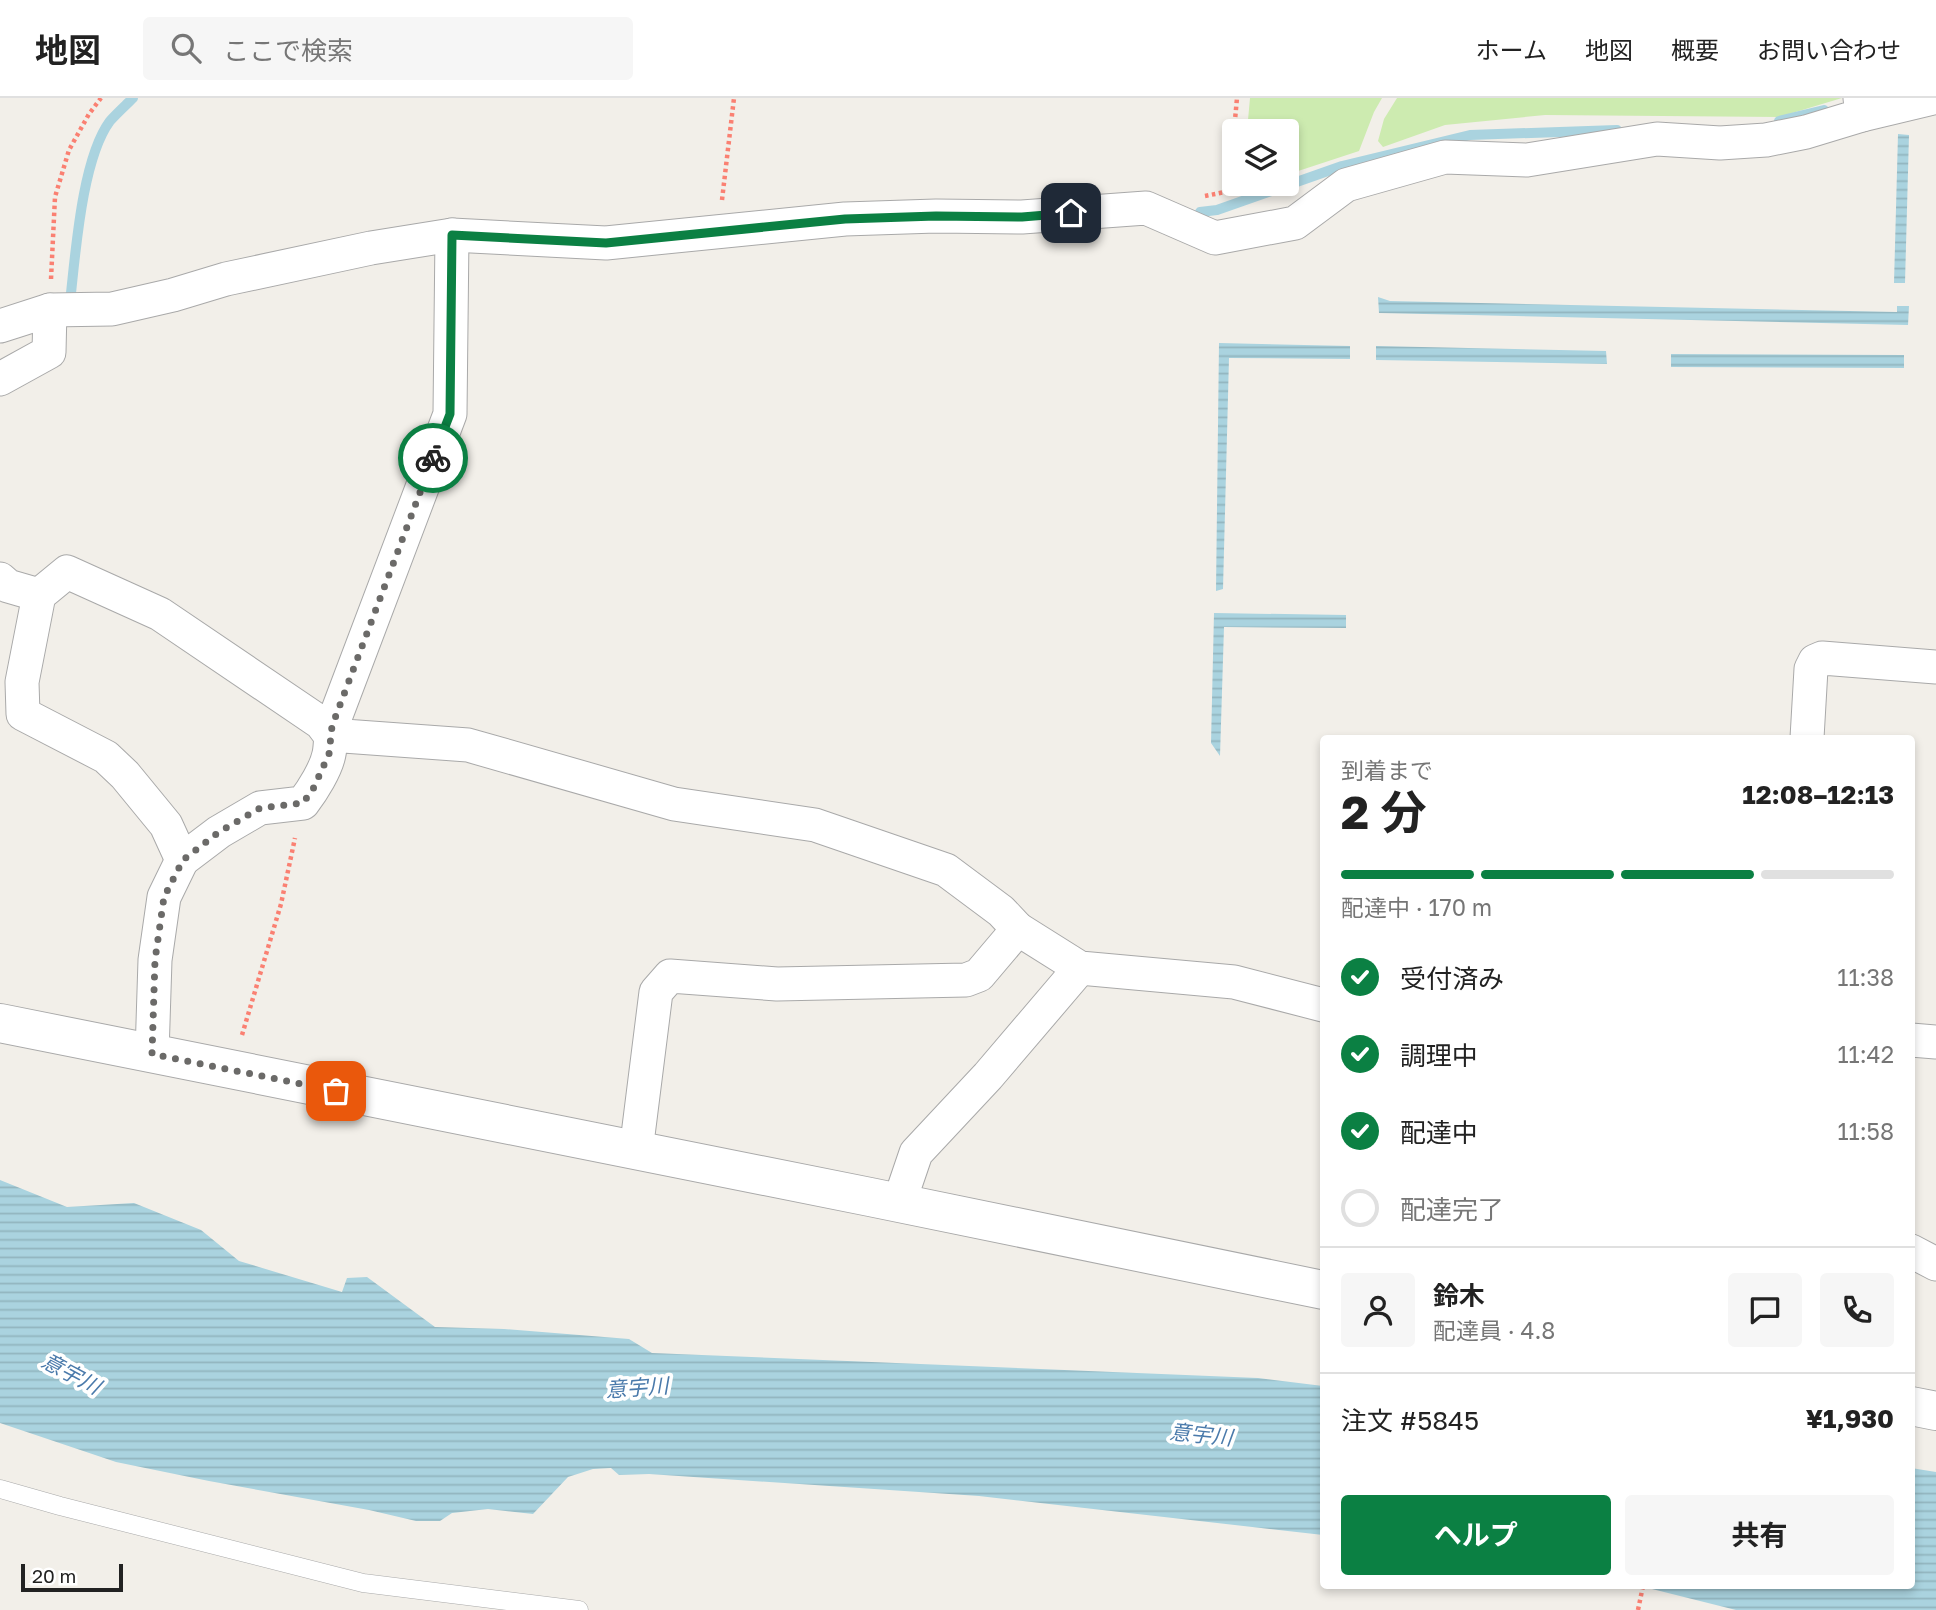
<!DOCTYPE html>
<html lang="ja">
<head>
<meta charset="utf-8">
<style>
  body { margin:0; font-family:"Golos Text","Noto Sans JP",sans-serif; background:#f6f6f6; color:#222; height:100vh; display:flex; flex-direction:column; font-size:26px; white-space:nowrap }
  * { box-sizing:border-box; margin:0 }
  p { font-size:23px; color:#767676 }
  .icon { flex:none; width:38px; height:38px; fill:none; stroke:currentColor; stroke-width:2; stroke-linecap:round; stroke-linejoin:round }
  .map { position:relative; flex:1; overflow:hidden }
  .panel { position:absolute; left:1320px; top:637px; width:595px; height:854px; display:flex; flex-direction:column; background:#fff; border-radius:7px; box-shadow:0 4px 10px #0003 }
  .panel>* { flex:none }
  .fabs { position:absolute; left:1222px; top:21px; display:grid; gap:14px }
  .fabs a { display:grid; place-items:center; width:77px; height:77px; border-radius:7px; background:#fff; box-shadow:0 4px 10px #0003; font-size:35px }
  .scale { position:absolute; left:21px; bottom:18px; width:102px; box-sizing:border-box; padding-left:7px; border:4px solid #222; border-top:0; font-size:19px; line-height:24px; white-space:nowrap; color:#222; -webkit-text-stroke:5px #fff; paint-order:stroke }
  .pin { position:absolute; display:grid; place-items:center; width:60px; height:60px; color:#fff; margin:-30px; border-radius:14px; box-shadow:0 4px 10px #0006 }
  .courier { position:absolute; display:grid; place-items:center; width:70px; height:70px; margin:-35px; border:5px solid #0b8043; border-radius:50%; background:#fff; color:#222; box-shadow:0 2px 9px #0007 }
  .overview em { font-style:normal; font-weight:700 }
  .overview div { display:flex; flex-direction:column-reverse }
  .overview { display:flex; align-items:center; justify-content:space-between; height:119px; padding:0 21px }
  h1 { font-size:46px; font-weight:700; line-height:52px }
  .bar { display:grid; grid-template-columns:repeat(4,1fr); gap:10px 7px; align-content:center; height:84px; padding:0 21px }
  .bar i { height:9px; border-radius:5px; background:#e0e0e0 }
  .bar .on { background:#0b8043 }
  .bar p { grid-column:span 4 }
  .line { display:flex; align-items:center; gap:18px; padding:0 21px; border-top:2px solid #e0e0e0 }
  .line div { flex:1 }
  .round { display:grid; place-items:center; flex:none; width:74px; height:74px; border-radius:7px; background:#f6f6f6 }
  ol { padding:0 21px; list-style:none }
  li { display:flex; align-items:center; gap:21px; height:77px }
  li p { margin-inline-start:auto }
  li .icon { padding:7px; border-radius:50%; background:#0b8043; color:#fff; stroke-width:4 }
  li:last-child { color:#767676 }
  li i { width:38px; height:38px; border:4px solid #e0e0e0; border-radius:50% }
  .button { display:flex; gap:14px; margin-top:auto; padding:14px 21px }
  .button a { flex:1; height:80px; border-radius:7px; background:#0b8043; color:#fff; font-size:28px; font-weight:700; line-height:80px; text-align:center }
  .button a+a { background:#f6f6f6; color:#222 }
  header { display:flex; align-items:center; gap:42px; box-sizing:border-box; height:98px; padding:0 35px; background:#fff; border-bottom:2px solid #e0e0e0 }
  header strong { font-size:33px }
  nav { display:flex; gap:38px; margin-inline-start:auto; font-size:24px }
  .search { width:490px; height:63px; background:#f6f6f6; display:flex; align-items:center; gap:18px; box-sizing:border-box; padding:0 24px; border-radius:7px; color:#767676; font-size:26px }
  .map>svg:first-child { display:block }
  .grass { fill:#cdebb0 }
  .water { fill:url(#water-rules) }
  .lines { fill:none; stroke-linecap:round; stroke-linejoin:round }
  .stream { stroke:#aad3df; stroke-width:10 }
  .service-casing { stroke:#a9a9a9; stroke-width:19 }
  .minor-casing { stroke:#a9a9a9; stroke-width:35 }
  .tertiary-casing { stroke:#a9a9a9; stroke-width:40 }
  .path { stroke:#fa8072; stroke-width:4.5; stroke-dasharray:3.5 3.5; stroke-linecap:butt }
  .service { stroke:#fff; stroke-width:18 }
  .minor { stroke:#fff; stroke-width:33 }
  .tertiary { stroke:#fff; stroke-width:38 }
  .done { stroke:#6b6a68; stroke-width:7; stroke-dasharray:0 12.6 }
  .route { stroke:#0b8043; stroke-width:9 }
  .labels { text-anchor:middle; stroke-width:7; stroke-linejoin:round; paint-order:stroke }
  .water-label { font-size:21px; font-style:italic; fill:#4a7aab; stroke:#fff }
</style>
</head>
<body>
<header>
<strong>地図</strong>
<div class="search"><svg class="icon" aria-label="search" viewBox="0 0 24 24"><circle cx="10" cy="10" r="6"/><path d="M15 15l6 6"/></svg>ここで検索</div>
<nav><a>ホーム</a><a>地図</a><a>概要</a><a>お問い合わせ</a></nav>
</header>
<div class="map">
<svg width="1936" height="1512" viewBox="0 0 1936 1512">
  <defs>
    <pattern id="water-rules" width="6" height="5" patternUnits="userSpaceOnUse" patternTransform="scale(1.75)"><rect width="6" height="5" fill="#aad3df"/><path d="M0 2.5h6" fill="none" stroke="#92b5bf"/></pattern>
  </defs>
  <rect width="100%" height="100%" fill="#f2efe9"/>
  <!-- grass -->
  <g class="grass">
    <polygon points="1250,0 1382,0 1374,14 1359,53 1286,77 1286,33 1247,33"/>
    <polygon points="1397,0 1842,0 1779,19 1545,17 1445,27 1383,49 1378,43 1384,21"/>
  </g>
  <!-- water -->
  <g class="water">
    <polygon points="1898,36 1909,37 1905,185 1894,185"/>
    <polygon points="1378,199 1390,203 1897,214 1897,208 1909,208 1908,227 1379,215"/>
    <polygon points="1219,245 1350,248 1350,261 1229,260 1223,491 1216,493"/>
    <polygon points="1376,248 1606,253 1607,266 1376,262"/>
    <polygon points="1671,256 1904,257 1904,270 1671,269"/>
    <polygon points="1214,515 1346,517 1346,530 1224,529 1220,658 1211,645"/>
    <polygon points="0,1082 67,1109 134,1105 201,1132 239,1163 342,1194 347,1180 367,1179 435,1229 504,1231 629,1241 652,1255 1258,1280 1323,1288 1323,1437 979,1398 649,1376 619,1377 611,1370 593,1371 568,1379 533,1416 488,1411 452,1415 440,1423 416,1423 369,1412 209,1383 116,1364 0,1325"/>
    <polygon points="1911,1370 1936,1374 1936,1512 1736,1512 1640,1488 1911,1488"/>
  </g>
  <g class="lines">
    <!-- stream -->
    <g class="stream">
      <polyline points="1779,23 1824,12"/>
      <polyline points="1200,114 1217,112 1342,68 1470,37 1617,32"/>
      <path d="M71,195C76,149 83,59 110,23C117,15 126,7 133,0"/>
    </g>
    <defs>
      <polyline id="service" points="0,1391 60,1408 363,1485 579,1512"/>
      <g id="minor">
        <polyline points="1862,17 1933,0"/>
        <path d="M452,137L450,316L332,628C330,637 331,647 329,656C326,671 313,692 303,705L260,710L219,734L182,762L166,727L125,677L106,659L23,616L22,584L39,497L67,474L160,516L321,625L330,637L468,647L674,706L815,727L946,772L1001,813L1018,831L1080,870L1234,884L1323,907"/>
        <polyline points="0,228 50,212 112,211 173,197 226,181 371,150 452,137 606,145 845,121 936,118 1022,119 1146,110 1215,140 1295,125 1346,87 1445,59 1527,62 1657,41 1720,45 1766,42 1806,34 1862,17 1860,0"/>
        <polyline points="0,281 49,254 50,212"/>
        <polyline points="0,481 8,488 39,497"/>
        <polyline points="1807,640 1811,571 1815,563 1822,560 1936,569"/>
        <polyline points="1911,942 1936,944"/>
        <polyline points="152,956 155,862 164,799 182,762"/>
        <polyline points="636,1053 656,894 670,878 777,886 966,882 979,877 1018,831"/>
        <polyline points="899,1105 916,1055 988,978 1080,870"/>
        <polyline points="1911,1153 1936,1166"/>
      </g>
      <g id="tertiary">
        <polyline points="0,925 870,1099 1323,1192"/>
        <polyline points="1911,1308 1936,1313"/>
      </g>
    </defs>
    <!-- service casing -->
    <use href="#service" class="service-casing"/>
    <!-- minor casing -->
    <use href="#minor" class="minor-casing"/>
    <!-- tertiary casing -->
    <use href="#tertiary" class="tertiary-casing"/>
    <!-- path -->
    <g class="path">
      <polyline points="1234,33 1237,0"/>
      <polyline points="1205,98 1230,93 1234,42"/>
      <polyline points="722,102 734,0"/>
      <polyline points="51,181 55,99 69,52 89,16 101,0"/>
      <polyline points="242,937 281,806 295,740"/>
      <polyline points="1638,1512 1643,1488"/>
    </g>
    <!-- service -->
    <use href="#service" class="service"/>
    <!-- minor -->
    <use href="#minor" class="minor"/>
    <!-- tertiary -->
    <use href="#tertiary" class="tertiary"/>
  </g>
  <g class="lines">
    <!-- done -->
    <polyline class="done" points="336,993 152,956 155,862 164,799 183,762 219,734 260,710 303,705 313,691 329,656 332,628 433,360"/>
    <!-- route -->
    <polyline class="route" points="433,360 450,316 452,137 606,145 845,121 936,118 1022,119 1071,115"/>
  </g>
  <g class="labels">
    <!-- water labels -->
    <g class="water-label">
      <text transform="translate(71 1276) rotate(28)" y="7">意宇川</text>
      <text transform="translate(637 1290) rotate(-4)" y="7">意宇川</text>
      <text transform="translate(1201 1337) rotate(6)" y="7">意宇川</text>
    </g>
  </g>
</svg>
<div class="fabs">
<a><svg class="icon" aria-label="layers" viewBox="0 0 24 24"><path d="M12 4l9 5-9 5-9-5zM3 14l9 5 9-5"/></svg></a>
</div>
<div class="scale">20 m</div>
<div class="pin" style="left:336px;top:993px;background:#ea580c"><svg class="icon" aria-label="bag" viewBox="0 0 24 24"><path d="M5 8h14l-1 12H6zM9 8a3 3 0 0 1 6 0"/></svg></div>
<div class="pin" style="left:1071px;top:115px;background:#1f2937"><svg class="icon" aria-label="home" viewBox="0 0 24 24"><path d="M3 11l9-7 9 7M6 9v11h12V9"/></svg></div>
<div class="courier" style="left:433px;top:360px"><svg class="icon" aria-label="bike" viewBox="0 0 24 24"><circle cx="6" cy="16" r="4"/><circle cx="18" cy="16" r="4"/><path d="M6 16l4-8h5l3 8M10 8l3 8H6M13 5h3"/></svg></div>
<section class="panel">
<div class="overview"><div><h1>2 分</h1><p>到着まで</p></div><em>12:08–12:13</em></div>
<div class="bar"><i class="on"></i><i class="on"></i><i class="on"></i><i></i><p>配達中 · 170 m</p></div>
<ol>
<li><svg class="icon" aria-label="check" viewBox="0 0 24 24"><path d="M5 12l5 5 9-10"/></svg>受付済み<p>11:38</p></li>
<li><svg class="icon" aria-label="check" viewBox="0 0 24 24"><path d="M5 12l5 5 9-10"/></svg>調理中<p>11:42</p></li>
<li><svg class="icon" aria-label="check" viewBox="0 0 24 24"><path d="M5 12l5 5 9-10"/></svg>配達中<p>11:58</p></li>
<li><i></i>配達完了</li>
</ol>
<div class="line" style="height:126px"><a class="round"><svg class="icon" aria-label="person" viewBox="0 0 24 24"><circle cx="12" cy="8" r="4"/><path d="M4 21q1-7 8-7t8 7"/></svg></a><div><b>鈴木</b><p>配達員 · 4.8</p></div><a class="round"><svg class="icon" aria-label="chat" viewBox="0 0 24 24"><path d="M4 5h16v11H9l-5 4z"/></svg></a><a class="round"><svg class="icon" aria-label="phone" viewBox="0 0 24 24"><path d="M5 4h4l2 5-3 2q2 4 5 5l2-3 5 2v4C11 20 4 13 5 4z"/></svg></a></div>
<div class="line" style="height:91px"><div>注文 #5845</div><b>¥1,930</b></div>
<div class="button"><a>ヘルプ</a><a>共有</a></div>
</section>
</div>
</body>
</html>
